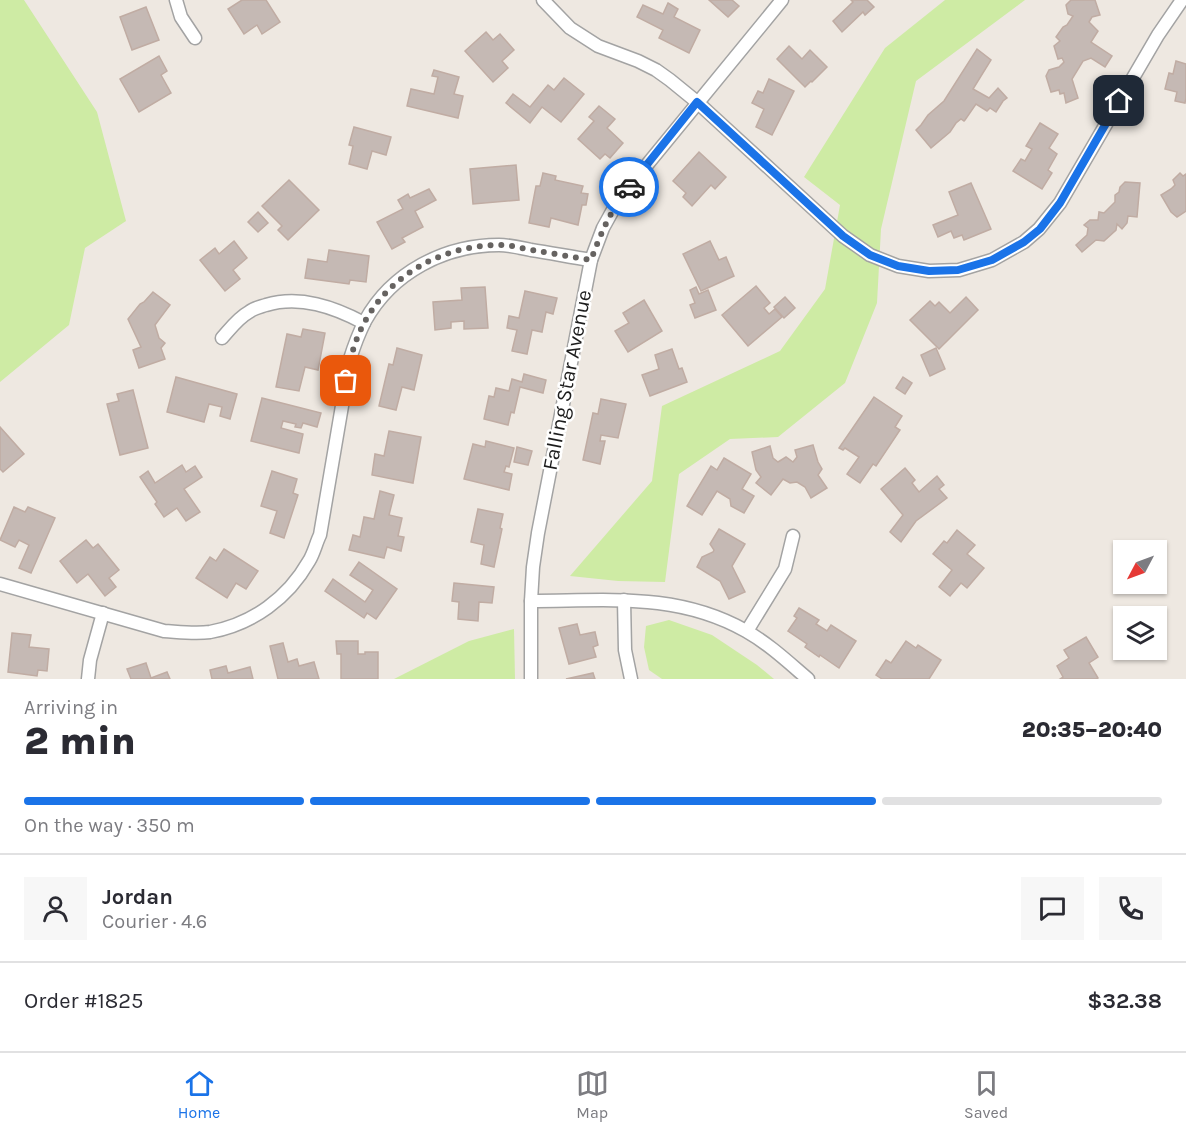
<!DOCTYPE html>
<html lang="en">
<head>
<meta charset="utf-8">
<style>
  body { margin:0; font-family:Karla,sans-serif; background:#f7f7f7; color:#2b2b33; height:100vh; display:flex; flex-direction:column; font-size:22px; white-space:nowrap }
  * { box-sizing:border-box; margin:0 }
  p { font-size:20px; color:#7c7c81 }
  .icon { flex:none; width:33px; height:33px; fill:none; stroke:currentColor; stroke-width:2; stroke-linecap:round; stroke-linejoin:round }
  .map { position:relative; height:679px; overflow:hidden }
  .panel { display:flex; flex-direction:column; background:#fff; flex:1 }
  .panel>* { flex:none }
  .needle { width:39px; rotate:229deg }
  .fabs { position:absolute; left:1113px; top:540px; display:grid; gap:12px }
  .fabs a { display:grid; place-items:center; width:54px; height:54px; border-radius:0px; background:#fff; box-shadow:0 2px 4px #0004; font-size:30px }
  .pin { position:absolute; display:grid; place-items:center; width:51px; height:51px; color:#fff; margin:-26px; border-radius:12px; box-shadow:0 3px 9px #0006 }
  .courier { position:absolute; display:grid; place-items:center; width:60px; height:60px; margin:-30px; border:4px solid #1a73e8; border-radius:50%; background:#fff; color:#222; box-shadow:0 2px 8px #0007 }
  .headline em { font-style:normal; font-weight:800 }
  .headline div { display:flex; flex-direction:column-reverse }
  .headline { display:flex; align-items:center; justify-content:space-between; height:102px; padding:0 24px }
  h1 { font-size:39px; font-weight:800; line-height:45px }
  .bar { display:grid; grid-template-columns:repeat(4,1fr); gap:9px 6px; align-content:center; height:72px; padding:0 24px }
  .bar i { height:8px; border-radius:4px; background:#e1e1e2 }
  .bar .active { background:#1a73e8 }
  .bar p { grid-column:span 4 }
  .line { display:flex; align-items:center; gap:15px; padding:0 24px; border-top:2px solid #e1e1e2 }
  .line div { flex:1 }
  .round { display:grid; place-items:center; flex:none; width:63px; height:63px; border-radius:0px; background:#f7f7f7 }
  .tab-bar { display:flex; justify-content:space-around; align-items:center; height:84px; border-top:2px solid #e1e1e2; background:#fff; font-size:16px; color:#7c7c81 }
  .tab-bar a { display:grid; justify-items:center; gap:3px }
  .tab-bar .active { color:#1a73e8 }
  .map>svg:first-child { display:block }
  .grass { fill:#ceeba4 }
  .building { fill:#c5b9b4; stroke:#c0aca3; stroke-width:1.5 }
  .lines { fill:none; stroke-linecap:round; stroke-linejoin:round }
  .street-casing { stroke:#a3a3a3; stroke-width:15 }
  .street { stroke:#fff; stroke-width:12 }
  .done { stroke:#666361; stroke-width:6; stroke-dasharray:0 10.8 }
  .route { stroke:#1a73e8; stroke-width:8 }
  .labels { text-anchor:middle; stroke-width:5; stroke-linejoin:round; paint-order:stroke }
  .street-label { font-size:21px; fill:#1c1c1c; stroke:#fff }
</style>
</head>
<body>
<div class="map">
<svg width="1186" height="679" viewBox="0 0 1186 679">
  <rect width="100%" height="100%" fill="#eee8e1"/>
  <!-- grass -->
  <g class="grass">
    <polygon points="0,0 24,0 97,112 126,221 85,248 69,325 0,382"/>
    <polygon points="945,0 1025,0 916,81 881,229 877,303 845,383 778,437 730,439 679,474 665,582 618,581 570,576 652,481 662,406 780,351 825,289 840,205 804,177 885,48"/>
    <polygon points="669,620 712,635 757,665 774,679 662,679 649,670 644,647 646,626"/>
    <polygon points="514,629 515,679 394,679 469,641"/>
  </g>
  <!-- building -->
  <g class="building">
    <polygon points="242,0 266,0 280,22 262,34 257,25 244,34 228,9"/>
    <polygon points="709,0 732,0 739,6 728,17"/>
    <polygon points="851,0 867,0 874,7 865,15 863,12 842,32 833,21 853,2"/>
    <polygon points="1071,0 1095,0 1100,15 1092,17 1089,22 1098,31 1091,42 1112,56 1105,67 1091,58 1083,61 1072,79 1078,98 1066,103 1064,93 1060,94 1059,90 1051,92 1046,76 1049,70 1059,67 1064,62 1062,58 1058,59 1054,46 1060,41 1056,37 1063,27 1067,25 1073,16 1068,14 1066,5"/>
    <polygon points="668,3 678,9 674,17 700,30 689,53 659,38 663,30 637,17 643,5 663,14"/>
    <polygon points="146,7 159,40 132,50 120,17"/>
    <polygon points="486,32 493,40 500,34 514,50 502,61 508,68 493,82 465,51"/>
    <polygon points="789,46 802,59 810,50 827,67 812,82 811,81 805,87 777,59"/>
    <polygon points="977,49 991,60 973,89 989,98 998,88 1007,98 1003,101 996,112 990,108 987,111 976,104 965,120 964,121 961,119 956,123 950,132 931,148 916,130 921,125 928,115 944,101"/>
    <polygon points="159,56 167,71 161,75 171,93 139,112 120,79"/>
    <polygon points="1176,61 1186,64 1186,98 1185,103 1175,101 1177,92 1165,89 1169,73 1173,74"/>
    <polygon points="434,70 459,77 454,94 463,96 458,118 407,106 411,89 434,94 438,77 432,76"/>
    <polygon points="564,78 584,94 561,122 542,107 530,123 506,103 513,94 530,107 548,85 554,90"/>
    <polygon points="769,79 794,91 772,135 756,127 764,109 752,103 758,91 763,93"/>
    <polygon points="599,106 615,119 607,128 623,143 610,158 605,154 600,159 578,139 594,121 589,117"/>
    <polygon points="1040,123 1058,134 1049,148 1057,154 1048,170 1052,173 1042,189 1013,171 1021,159 1025,161 1032,149 1026,146"/>
    <polygon points="354,127 391,137 386,155 372,151 367,169 349,164 353,146 349,145"/>
    <polygon points="699,152 726,177 715,189 711,185 692,206 683,197 686,193 673,181"/>
    <polygon points="516,165 519,200 473,204 470,169"/>
    <polygon points="543,173 556,176 555,180 583,186 581,193 588,194 586,205 582,205 578,225 551,218 549,227 529,223 536,186 540,186"/>
    <polygon points="1180,173 1183,176 1186,174 1186,211 1177,217 1171,212 1161,195 1171,189 1175,185 1173,180"/>
    <polygon points="289,180 319,210 288,240 278,230 282,226 262,206"/>
    <polygon points="1125,182 1140,183 1137,217 1128,216 1127,223 1122,229 1117,224 1116,230 1104,241 1096,240 1082,252 1076,245 1087,235 1088,228 1084,225 1090,220 1098,220 1099,212 1104,213 1115,202 1115,195 1119,192 1120,187"/>
    <polygon points="971,183 991,229 964,240 962,235 954,238 951,231 938,237 933,225 958,215 949,192"/>
    <polygon points="429,189 436,200 415,211 423,227 402,238 405,242 392,249 377,222 403,209 398,200 408,194 410,198"/>
    <polygon points="258,212 268,223 258,232 248,222"/>
    <polygon points="234,241 247,258 233,270 240,279 225,291 200,260 215,248 219,254"/>
    <polygon points="710,241 719,260 726,257 734,276 701,291 683,254"/>
    <polygon points="329,250 369,256 366,282 350,280 349,284 305,278 308,259 327,262"/>
    <polygon points="756,286 770,303 764,308 769,314 775,309 782,317 748,346 722,315"/>
    <polygon points="485,287 488,328 464,329 464,321 451,322 451,328 435,330 433,302 462,300 461,288"/>
    <polygon points="696,287 699,294 708,290 716,310 695,318 690,305 695,303 690,290"/>
    <polygon points="525,291 557,298 553,314 546,312 542,332 532,330 527,354 512,351 517,330 507,328 509,316 519,318"/>
    <polygon points="153,292 170,305 155,325 159,338 165,343 161,348 165,359 139,368 133,350 141,347 128,319 140,304 144,302"/>
    <polygon points="785,297 795,308 784,318 774,307"/>
    <polygon points="966,297 978,310 939,349 910,320 930,301 935,306 939,302 950,313"/>
    <polygon points="644,300 662,331 628,352 615,331 629,323 623,313"/>
    <polygon points="303,329 325,333 318,370 305,367 299,391 276,387 287,334 301,337"/>
    <polygon points="397,348 422,355 414,390 402,387 396,410 379,406 389,364 393,365"/>
    <polygon points="936,348 945,369 930,376 921,355"/>
    <polygon points="672,349 679,369 682,368 687,382 650,396 642,375 659,369 655,355"/>
    <polygon points="524,374 546,380 543,393 520,387 514,413 511,412 508,425 484,419 489,396 494,397 496,388 509,391 512,379 522,382"/>
    <polygon points="176,377 237,394 230,419 220,416 222,407 209,404 204,422 167,412"/>
    <polygon points="903,377 912,383 905,394 896,388"/>
    <polygon points="133,390 148,448 120,455 107,404 119,401 117,394"/>
    <polygon points="874,397 902,416 895,427 900,430 876,466 873,464 860,483 847,474 859,457 845,448 843,450 839,448"/>
    <polygon points="262,398 321,413 317,427 303,423 301,428 295,427 296,424 283,421 281,428 303,434 299,453 251,441"/>
    <polygon points="601,399 626,404 618,438 601,435 600,441 605,441 600,464 583,460 593,413 598,414"/>
    <polygon points="0,427 24,454 3,472 0,469"/>
    <polygon points="389,431 421,437 413,483 372,475 375,454 384,456"/>
    <polygon points="486,441 514,448 509,467 506,466 504,472 512,474 509,490 464,479 473,444 485,447"/>
    <polygon points="813,445 818,462 822,469 818,475 827,488 811,498 805,487 797,482 790,483 783,479 771,495 756,483 761,477 756,470 752,452 770,446 773,458 778,462 786,457 793,462 797,457 795,450"/>
    <polygon points="517,447 532,451 528,465 514,462"/>
    <polygon points="724,458 751,474 742,489 754,496 744,513 731,506 730,499 717,491 702,515 687,506 711,466 717,470"/>
    <polygon points="182,465 186,472 195,466 202,477 184,489 200,512 186,521 177,508 164,517 155,504 157,502 140,477 148,471 155,483"/>
    <polygon points="905,468 915,480 912,483 919,492 937,476 944,485 939,489 947,498 916,521 901,542 890,532 903,515 881,489"/>
    <polygon points="272,471 297,479 293,493 298,495 284,538 270,533 277,511 261,506"/>
    <polygon points="380,491 394,495 389,515 402,518 398,536 404,537 401,551 387,547 384,558 349,550 353,535 360,537 364,517 374,519"/>
    <polygon points="14,507 25,512 28,507 55,518 31,573 19,568 29,545 19,540 15,547 0,540"/>
    <polygon points="478,509 503,514 500,528 502,529 494,567 481,564 484,545 471,542"/>
    <polygon points="719,529 745,544 732,566 745,592 729,599 720,581 697,567 702,557 713,552 714,550 710,544"/>
    <polygon points="957,530 975,545 967,554 984,568 967,588 961,583 950,596 939,587 952,570 933,554 944,541 947,543"/>
    <polygon points="86,540 93,548 98,544 119,570 109,578 116,587 105,596 88,574 77,583 60,561"/>
    <polygon points="224,549 258,571 246,589 236,583 227,598 196,578 210,557 216,561"/>
    <polygon points="359,562 397,589 376,619 367,613 364,618 325,591 333,579 365,602 373,590 350,575"/>
    <polygon points="454,583 494,587 492,603 479,602 478,621 458,619 459,602 452,601"/>
    <polygon points="799,608 819,620 816,624 827,631 831,625 856,641 839,668 820,655 819,657 805,647 807,644 788,631 797,618 794,616"/>
    <polygon points="577,624 580,635 595,632 598,645 593,647 596,657 569,664 559,628"/>
    <polygon points="12,633 31,635 29,647 49,649 47,671 38,670 37,676 8,672"/>
    <polygon points="1086,637 1098,657 1089,663 1098,678 1096,679 1060,679 1063,677 1057,666 1069,658 1064,650"/>
    <polygon points="336,641 358,641 358,654 365,654 365,652 378,652 378,679 341,679 341,654 337,654"/>
    <polygon points="906,641 916,648 918,645 941,660 929,679 882,679 876,675 886,660 891,663"/>
    <polygon points="283,643 288,662 297,659 299,666 314,662 319,679 278,679 270,646"/>
    <polygon points="146,663 151,678 167,672 170,679 131,679 127,669"/>
    <polygon points="226,666 228,673 250,667 253,679 212,679 210,670"/>
    <polygon points="593,673 595,679 566,679"/>
  </g>
  <g class="lines">
    <defs>
      <g id="street">
        <polyline points="176,0 181,17 195,38"/>
        <polyline points="543,0 570,28 598,46 638,61 656,70 670,80 697,102 843,236 870,255 898,266 929,271 959,270 992,260 1024,242 1039,229 1060,203 1158,35 1182,0"/>
        <path d="M222,338C231,328 238,318 249,312C254,308 260,307 266,305C300,295 334,307 364,323"/>
        <path d="M0,584L164,631C180,632 195,634 210,632C253,624 288,598 309,561C314,553 316,543 320,535L350,359C354,346 359,333 365,321C392,272 445,245 499,245C510,245 521,248 531,250C551,253 571,257 591,260"/>
        <polyline points="624,600 625,650 631,679"/>
        <path d="M531,601C607,601 677,592 746,631C769,644 788,662 808,679"/>
        <polyline points="747,631 785,569 793,536"/>
        <polyline points="88,679 90,660 103,613"/>
        <polyline points="531,679 531,601 533,567 538,533 591,260 603,228 619,199 782,0"/>
      </g>
    </defs>
    <!-- street casing -->
    <use href="#street" class="street-casing"/>
    <!-- street -->
    <use href="#street" class="street"/>
  </g>
  <g class="lines">
    <!-- done -->
    <path class="done" d="M346,381C349,368 351,354 356,341C378,281 437,245 500,245C510,245 521,248 532,250C551,253 571,257 591,260C601,233 611,209 629,187"/>
    <!-- route -->
    <polyline class="route" points="629,187 697,102 843,236 870,255 898,266 929,271 958,270 992,260 1024,242 1040,229 1060,203 1119,101"/>
  </g>
  <g class="labels">
    <!-- street labels -->
    <g class="street-label">
      <text transform="translate(567 380) rotate(-79)" y="7">Falling Star Avenue</text>
    </g>
  </g>
</svg>
<div class="fabs">
<a><svg class="needle" viewBox="-14 -14 28 28"><path d="M0-13l5 13h-10z" fill="#e53935"/><path d="M0 13l5-13h-10z" fill="#7c7c81"/></svg></a>
<a><svg class="icon" aria-label="layers" viewBox="0 0 24 24"><path d="M12 4l9 5-9 5-9-5zM3 14l9 5 9-5"/></svg></a>
</div>
<div class="pin" style="left:346px;top:381px;background:#ea580c"><svg class="icon" aria-label="bag" viewBox="0 0 24 24"><path d="M5 8h14l-1 12H6zM9 8a3 3 0 0 1 6 0"/></svg></div>
<div class="pin" style="left:1119px;top:101px;background:#1f2937"><svg class="icon" aria-label="home" viewBox="0 0 24 24"><path d="M3 11l9-7 9 7M6 9v11h12V9"/></svg></div>
<div class="courier" style="left:629px;top:187px"><svg class="icon" aria-label="car" viewBox="0 0 24 24"><path d="M5 17H2v-5l4-1 3-4h7l3 4 3 1v5h-3M9 17h6M6 11h13"/><circle cx="7" cy="17" r="2"/><circle cx="17" cy="17" r="2"/></svg></div>
</div>
<section class="panel">
<div class="headline"><div><h1>2 min</h1><p>Arriving in</p></div><em>20:35–20:40</em></div>
<div class="bar"><i class="active"></i><i class="active"></i><i class="active"></i><i></i><p>On the way · 350 m</p></div>
<div class="line" style="height:108px"><a class="round"><svg class="icon" aria-label="person" viewBox="0 0 24 24"><circle cx="12" cy="8" r="4"/><path d="M4 21q1-7 8-7t8 7"/></svg></a><div><b>Jordan</b><p>Courier · 4.6</p></div><a class="round"><svg class="icon" aria-label="chat" viewBox="0 0 24 24"><path d="M4 5h16v11H9l-5 4z"/></svg></a><a class="round"><svg class="icon" aria-label="phone" viewBox="0 0 24 24"><path d="M5 4h4l2 5-3 2q2 4 5 5l2-3 5 2v4C11 20 4 13 5 4z"/></svg></a></div>
<div class="line" style="height:78px"><div>Order #1825</div><b>$32.38</b></div>
</section>
<nav class="tab-bar">
<a class="active"><svg class="icon" aria-label="home" viewBox="0 0 24 24"><path d="M3 11l9-7 9 7M6 9v11h12V9"/></svg>Home</a>
<a><svg class="icon" aria-label="map" viewBox="0 0 24 24"><path d="M3 6l6-2 6 2 6-2v14l-6 2-6-2-6 2zM9 4v14M15 6v14"/></svg>Map</a>
<a><svg class="icon" aria-label="saved" viewBox="0 0 24 24"><path d="M7 4h10v16l-5-4-5 4z"/></svg>Saved</a>
</nav>
</body>
</html>
